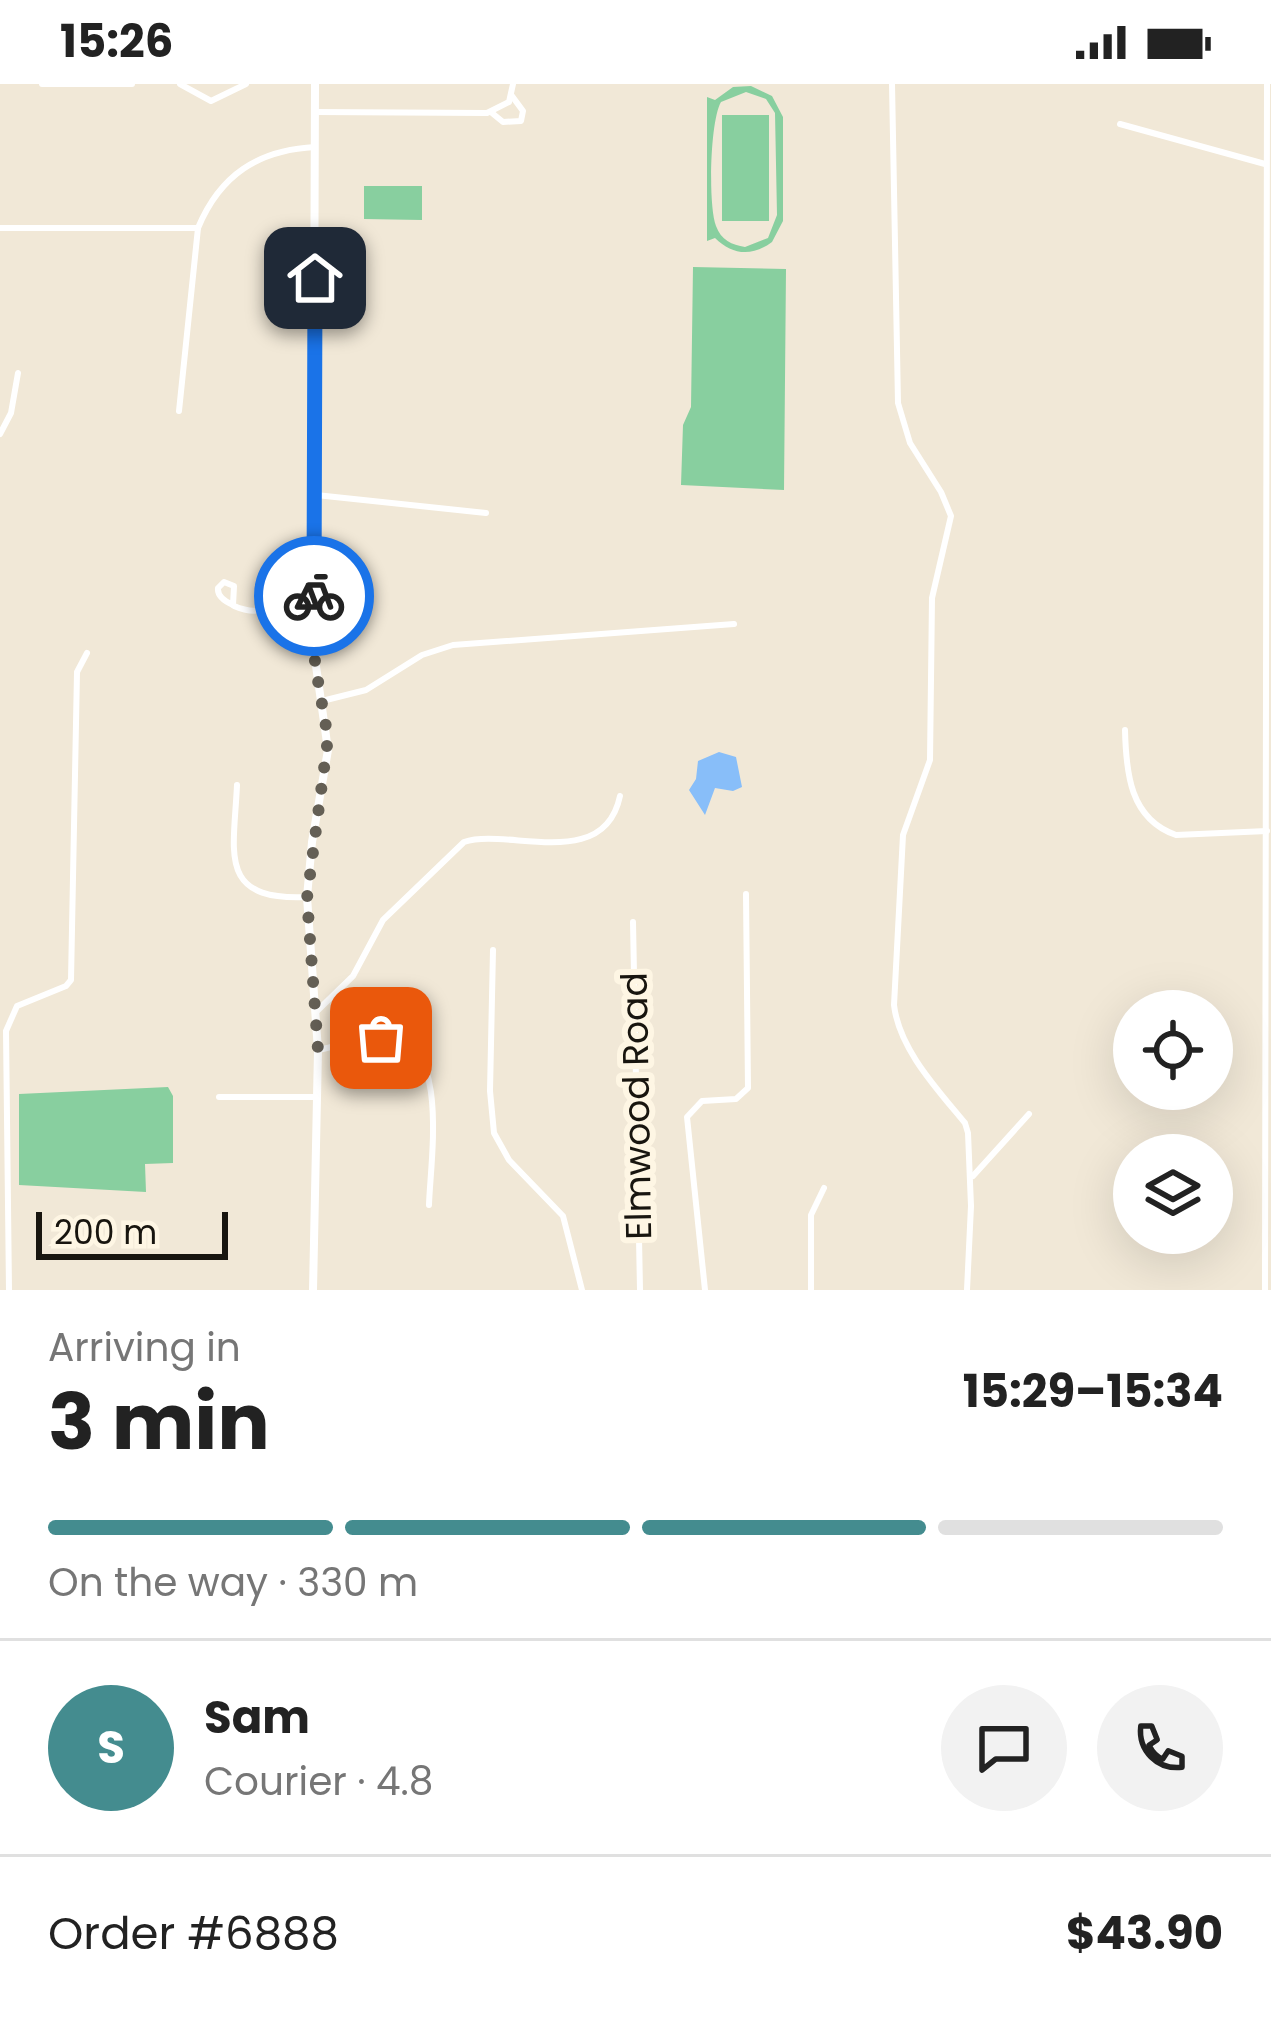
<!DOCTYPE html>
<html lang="en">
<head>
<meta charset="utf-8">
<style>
  body { margin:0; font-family:Poppins,sans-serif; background:#f2f2f2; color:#222; height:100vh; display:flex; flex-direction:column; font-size:45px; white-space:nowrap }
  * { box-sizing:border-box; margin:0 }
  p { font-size:39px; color:#767676 }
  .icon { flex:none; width:66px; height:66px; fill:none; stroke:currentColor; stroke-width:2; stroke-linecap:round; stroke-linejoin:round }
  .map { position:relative; height:1206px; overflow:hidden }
  .drawer { display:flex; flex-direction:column; background:#fff; flex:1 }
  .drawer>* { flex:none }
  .buttons { position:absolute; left:1113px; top:906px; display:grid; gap:24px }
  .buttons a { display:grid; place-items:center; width:120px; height:120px; border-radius:50%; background:#fff; box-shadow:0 12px 48px #0002; font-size:60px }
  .scale { position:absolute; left:36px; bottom:30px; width:192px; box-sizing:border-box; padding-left:12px; border:6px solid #18150f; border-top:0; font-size:33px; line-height:42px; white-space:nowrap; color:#18150f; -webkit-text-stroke:9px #fef6e4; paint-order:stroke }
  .pin { position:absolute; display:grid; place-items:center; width:102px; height:102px; color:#fff; margin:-51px; border-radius:24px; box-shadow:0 6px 18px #0006 }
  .courier { position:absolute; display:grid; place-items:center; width:120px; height:120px; margin:-60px; border:9px solid #1a73e8; border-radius:50%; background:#fff; color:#222; box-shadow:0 3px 15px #0007 }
  .summary em { font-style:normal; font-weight:700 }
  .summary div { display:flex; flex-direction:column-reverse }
  .summary { display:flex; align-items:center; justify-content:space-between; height:204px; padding:0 48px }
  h1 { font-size:78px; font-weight:700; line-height:90px }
  .bar { display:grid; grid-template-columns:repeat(4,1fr); gap:18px 12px; align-content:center; height:144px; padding:0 48px }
  .bar i { height:15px; border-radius:9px; background:#e0e0e0 }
  .bar .current { background:#448c8f }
  .bar p { grid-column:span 4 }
  .line { display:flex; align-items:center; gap:30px; padding:0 48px; border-top:3px solid #e0e0e0 }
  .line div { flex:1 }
  .round { display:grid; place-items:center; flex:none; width:126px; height:126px; border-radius:63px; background:#f2f2f2 }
  .status { display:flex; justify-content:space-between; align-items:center; height:84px; padding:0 60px; background:#fff; direction:ltr }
  .status svg { height:33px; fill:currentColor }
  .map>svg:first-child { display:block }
  .green { fill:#88cf9f; fill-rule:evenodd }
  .water { fill:#88bef9 }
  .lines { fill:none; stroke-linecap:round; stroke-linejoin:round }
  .minor { stroke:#fff; stroke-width:6 }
  .tertiary { stroke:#fff; stroke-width:8 }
  .done { stroke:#645f55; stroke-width:12; stroke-dasharray:0 21.6 }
  .route { stroke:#1a73e8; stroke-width:15 }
  .labels { text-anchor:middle; stroke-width:12; stroke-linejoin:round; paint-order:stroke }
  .street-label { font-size:36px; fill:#18150f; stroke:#fef6e4 }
</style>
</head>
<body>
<div class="status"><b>15:26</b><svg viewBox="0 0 49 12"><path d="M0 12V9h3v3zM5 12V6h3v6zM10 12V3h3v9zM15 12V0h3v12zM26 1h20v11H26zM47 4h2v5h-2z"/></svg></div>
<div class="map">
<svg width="1271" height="1206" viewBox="0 0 1271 1206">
  <rect width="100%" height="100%" fill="#f1e8d7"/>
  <!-- green -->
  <g class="green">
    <path d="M751,2L772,12L783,33V137L772,158C752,173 732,171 715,154L707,157V13L715,16L733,3ZM746,8L766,15L775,29L777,131L768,154L745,163C732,161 721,156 716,142C708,121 710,37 721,18Z"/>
    <rect x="722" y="31" width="47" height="106"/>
    <polygon points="364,102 422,102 422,136 364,135"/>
    <polygon points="693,183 786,185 784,406 681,401 683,341 691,323"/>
    <polygon points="168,1003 173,1012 173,1079 145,1080 146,1108 19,1101 19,1010"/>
  </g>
  <!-- water -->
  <polygon class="water" points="719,668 736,673 742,703 733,707 715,704 705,731 689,706 696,695 698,677"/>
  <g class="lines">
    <!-- minor -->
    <g class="minor">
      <polyline points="42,0 132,0"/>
      <polyline points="180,0 211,17 246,0"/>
      <path d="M892,0L898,319L910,359L941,408L951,432L932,514L930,676L903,751L894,921C899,965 938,1006 965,1039L968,1049L971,1122L967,1206"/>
      <polyline points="315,28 487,29 509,18 513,0"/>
      <polyline points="492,29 503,38 521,37 523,27 512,12"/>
      <polyline points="1120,40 1265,80"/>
      <polyline points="0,144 198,144"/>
      <path d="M179,327L198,144C220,91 258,66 315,63"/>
      <polyline points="0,350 11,329 18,289"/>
      <polyline points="316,411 486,429"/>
      <path d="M233,521L234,502L224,498L218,504C217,513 226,518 233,521L234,522C255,531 264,525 282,521C291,519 305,522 313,523"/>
      <polyline points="322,617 366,606 422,571 453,561 734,540"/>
      <path d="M1125,646C1126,689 1130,735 1176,751L1267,747"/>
      <path d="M237,701C234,769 217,817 307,813"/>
      <polyline points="633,838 640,1206"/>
      <polyline points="493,866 490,1007 494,1049 509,1076 563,1132 582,1206"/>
      <path d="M317,927L353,892L383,836L464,758C506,743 604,789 620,712"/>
      <path d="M318,966C340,962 369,951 391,953C450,959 430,1080 429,1121"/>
      <polyline points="219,1013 316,1013"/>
      <polyline points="973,1092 1029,1030"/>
      <polyline points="9,1206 6,947 17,922 66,902 71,896 77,588 87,569"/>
      <polyline points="705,1206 687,1033 702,1017 736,1015 748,1004 746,810"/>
      <polyline points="811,1206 811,1131 824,1104"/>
      <polyline points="1265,1206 1267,0"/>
    </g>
    <!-- tertiary -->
    <polyline class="tertiary" points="313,1206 318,966 307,813 312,758 328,666 313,561 315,0"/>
  </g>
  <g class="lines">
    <!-- done -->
    <polyline class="done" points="314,512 315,580 328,654 307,814 318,966 381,954"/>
    <!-- route -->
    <polyline class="route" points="314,512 315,194"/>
  </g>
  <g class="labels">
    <!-- street labels -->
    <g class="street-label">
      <text transform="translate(636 1022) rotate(-91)" y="13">Elmwood Road</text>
    </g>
  </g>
</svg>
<div class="buttons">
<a><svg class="icon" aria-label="locate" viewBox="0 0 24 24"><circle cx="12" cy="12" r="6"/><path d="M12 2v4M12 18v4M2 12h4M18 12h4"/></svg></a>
<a><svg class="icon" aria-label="layers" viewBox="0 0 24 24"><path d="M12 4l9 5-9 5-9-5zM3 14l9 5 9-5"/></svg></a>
</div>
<div class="scale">200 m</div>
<div class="pin" style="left:381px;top:954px;background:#ea580c"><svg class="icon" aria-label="bag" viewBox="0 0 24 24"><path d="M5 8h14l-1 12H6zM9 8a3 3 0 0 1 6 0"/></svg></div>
<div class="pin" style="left:315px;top:194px;background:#1f2937"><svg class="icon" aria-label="home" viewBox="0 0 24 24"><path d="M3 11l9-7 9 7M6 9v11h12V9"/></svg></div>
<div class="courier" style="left:314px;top:512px"><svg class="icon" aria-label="bike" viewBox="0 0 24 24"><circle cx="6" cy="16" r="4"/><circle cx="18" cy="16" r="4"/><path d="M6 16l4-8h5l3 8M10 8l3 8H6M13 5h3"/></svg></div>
</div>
<section class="drawer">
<div class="summary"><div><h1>3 min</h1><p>Arriving in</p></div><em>15:29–15:34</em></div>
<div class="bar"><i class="current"></i><i class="current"></i><i class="current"></i><i></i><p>On the way · 330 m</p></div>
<div class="line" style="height:216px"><b class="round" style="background:#448c8f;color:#fff">S</b><div><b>Sam</b><p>Courier · 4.8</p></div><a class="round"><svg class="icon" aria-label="chat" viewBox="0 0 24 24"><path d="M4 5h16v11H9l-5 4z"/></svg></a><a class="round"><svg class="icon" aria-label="phone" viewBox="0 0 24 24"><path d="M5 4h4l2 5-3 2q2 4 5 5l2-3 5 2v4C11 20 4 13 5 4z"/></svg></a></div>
<div class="line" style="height:156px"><div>Order #6888</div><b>$43.90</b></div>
</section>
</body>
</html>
